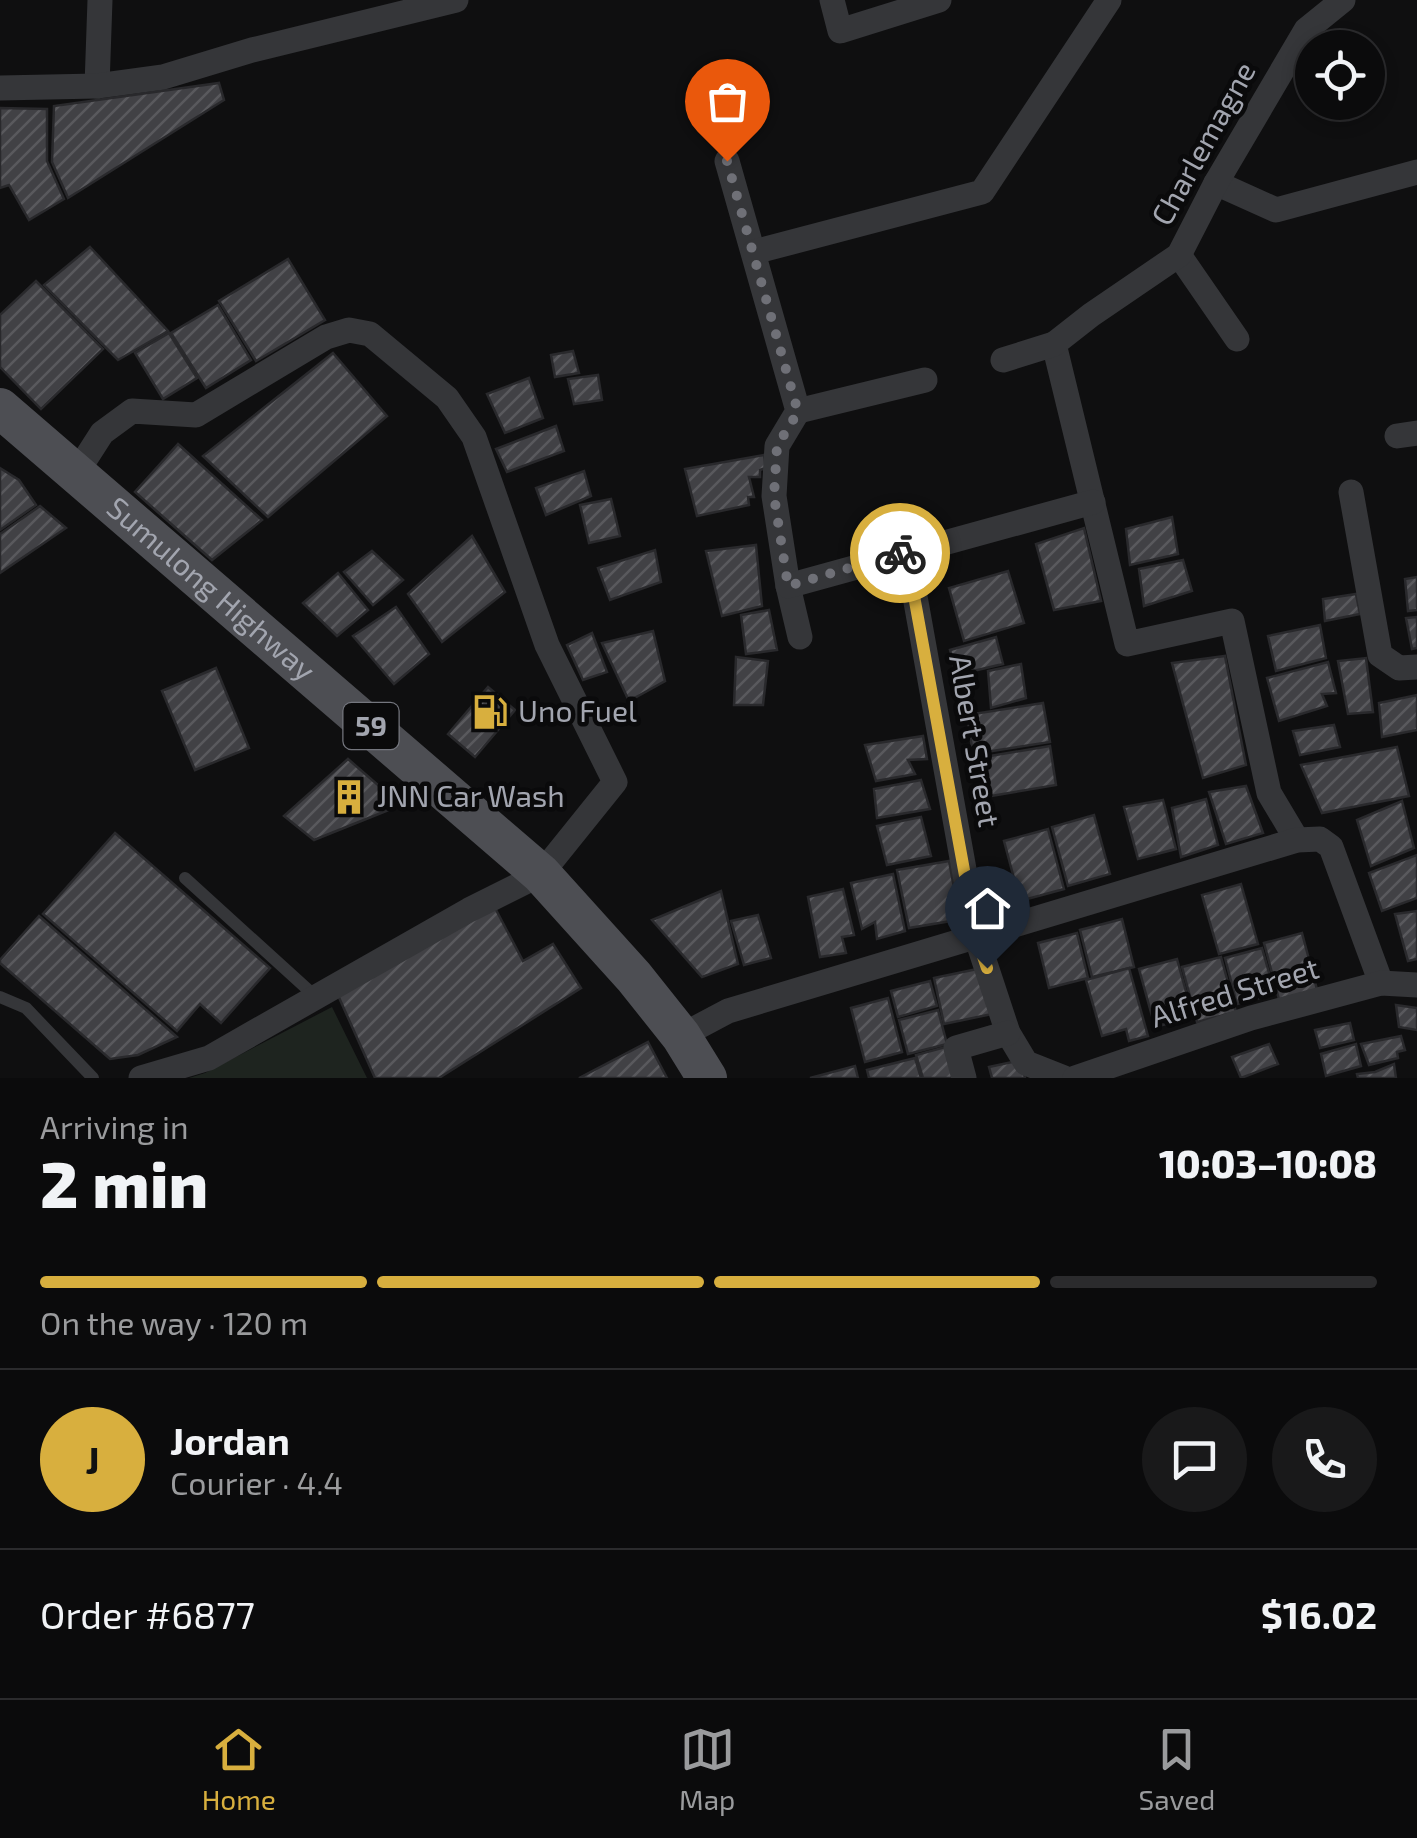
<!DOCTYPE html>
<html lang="en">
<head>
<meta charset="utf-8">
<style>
  body { margin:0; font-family:"Exo 2",sans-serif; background:#19191a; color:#f1f3f6; height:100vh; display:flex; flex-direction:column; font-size:38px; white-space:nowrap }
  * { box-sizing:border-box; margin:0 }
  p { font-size:32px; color:#9a9b9d }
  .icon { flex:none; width:55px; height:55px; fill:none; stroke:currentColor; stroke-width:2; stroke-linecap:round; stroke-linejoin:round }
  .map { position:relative; height:1078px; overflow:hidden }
  .side { display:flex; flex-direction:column; background:#0b0b0c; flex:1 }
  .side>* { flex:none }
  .tools { position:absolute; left:1295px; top:30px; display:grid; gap:20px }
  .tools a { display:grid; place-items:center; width:90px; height:90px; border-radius:50%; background:#0b0b0c; box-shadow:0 5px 15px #0003,0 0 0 2px #2b2b2d; font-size:50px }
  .pin { position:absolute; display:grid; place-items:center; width:85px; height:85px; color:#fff; margin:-102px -42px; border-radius:50% 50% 50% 0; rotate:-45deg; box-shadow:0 0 10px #0007 }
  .pin .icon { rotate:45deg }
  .courier { position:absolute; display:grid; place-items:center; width:100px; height:100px; margin:-50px; border:8px solid #d8af3e; border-radius:50%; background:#fff; color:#222; box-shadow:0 2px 12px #0007 }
  .summary em { font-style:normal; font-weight:800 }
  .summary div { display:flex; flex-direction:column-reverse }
  .summary { display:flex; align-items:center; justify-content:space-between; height:170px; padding:0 40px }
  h1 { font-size:65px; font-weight:800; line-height:75px }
  .bar { display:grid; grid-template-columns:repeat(4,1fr); gap:15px 10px; align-content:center; height:120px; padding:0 40px }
  .bar i { height:12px; border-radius:8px; background:#2b2b2d }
  .bar .active { background:#d8af3e }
  .bar p { grid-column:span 4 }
  .line { display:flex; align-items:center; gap:25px; padding:0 40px; border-top:2px solid #2b2b2d }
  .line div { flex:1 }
  .round { display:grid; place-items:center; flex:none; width:105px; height:105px; border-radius:52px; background:#19191a }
  .dock { display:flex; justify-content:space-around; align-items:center; height:140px; border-top:2px solid #2b2b2d; background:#0b0b0c; font-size:28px; color:#9a9b9d }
  .dock a { display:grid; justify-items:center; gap:5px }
  .dock .active { color:#d8af3e }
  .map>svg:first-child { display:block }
  .green { fill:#1e241f }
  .building { fill:url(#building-hatch); stroke:#29292c; stroke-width:2.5 }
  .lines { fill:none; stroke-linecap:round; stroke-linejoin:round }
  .service { stroke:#353639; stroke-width:12 }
  .minor { stroke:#353639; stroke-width:25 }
  .primary { stroke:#4d4e53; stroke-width:40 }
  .done { stroke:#6f7077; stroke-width:10; stroke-dasharray:0 18 }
  .route { stroke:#d8af3e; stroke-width:12 }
  .labels { text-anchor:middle; stroke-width:9; stroke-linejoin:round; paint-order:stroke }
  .shield { fill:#0a0a0b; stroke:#74767e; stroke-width:2.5 }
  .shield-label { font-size:28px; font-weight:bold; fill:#a2a5af }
  .street-label { font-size:30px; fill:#a2a5af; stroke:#0a0a0b }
  .poi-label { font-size:30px; fill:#a2a5af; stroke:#0a0a0b; text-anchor:start }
</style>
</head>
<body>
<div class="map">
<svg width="1417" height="1078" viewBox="0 0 1417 1078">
  <defs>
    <pattern id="building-hatch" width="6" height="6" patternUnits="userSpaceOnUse" patternTransform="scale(2.5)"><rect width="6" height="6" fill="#414145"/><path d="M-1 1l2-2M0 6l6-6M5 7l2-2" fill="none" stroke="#59595d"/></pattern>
  </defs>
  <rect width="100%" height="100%" fill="#0f0f10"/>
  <!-- green -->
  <polygon class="green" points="332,1007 367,1078 189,1078 205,1073"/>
  <!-- building -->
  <g class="building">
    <polygon points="219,83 224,100 68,198 52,162 54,106"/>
    <polygon points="0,108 47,109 47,161 64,199 29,220 9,185 0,188"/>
    <polygon points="90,247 168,331 118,360 44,285"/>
    <polygon points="288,259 325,320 256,361 219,301"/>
    <polygon points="36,281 103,349 41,409 0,367 0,315"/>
    <polygon points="218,305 251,360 206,388 171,333"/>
    <polygon points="169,333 197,378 163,399 135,353"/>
    <polygon points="573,351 579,373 555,377 551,355"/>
    <polygon points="333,353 387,416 268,517 203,456"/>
    <polygon points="598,375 602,400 574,404 568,379"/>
    <polygon points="529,378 543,418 505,433 487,394"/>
    <polygon points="556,426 564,451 507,472 496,449"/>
    <polygon points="178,444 262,520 212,560 135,492"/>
    <polygon points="764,455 766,468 760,470 760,477 749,477 754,497 748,497 749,505 697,516 685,469"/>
    <polygon points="0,468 19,480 36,505 0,530"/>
    <polygon points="584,471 591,496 546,515 536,488"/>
    <polygon points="611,499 620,536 589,543 580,505"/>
    <polygon points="40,506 66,528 0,573 0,534"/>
    <polygon points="1172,517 1178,554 1130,565 1126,529"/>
    <polygon points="1084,528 1101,601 1054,610 1036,544"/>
    <polygon points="472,536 505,592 442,642 408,594"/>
    <polygon points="756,545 762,606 722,616 706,551"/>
    <polygon points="655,550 661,582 610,600 598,568"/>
    <polygon points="372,551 403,580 373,605 344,572"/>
    <polygon points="1183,560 1192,591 1144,606 1139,569"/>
    <polygon points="1008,571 1024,623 964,641 949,588"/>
    <polygon points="338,573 368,610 337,636 303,603"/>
    <polygon points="1417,577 1417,610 1408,611 1405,579"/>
    <polygon points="1356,594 1360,614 1325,621 1323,599"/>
    <polygon points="396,607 429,654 394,684 353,636"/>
    <polygon points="769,610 777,650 746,654 741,615"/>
    <polygon points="1417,617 1417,648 1412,649 1406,618"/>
    <polygon points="1320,625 1326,658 1276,671 1268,636"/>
    <polygon points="653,631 665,681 629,701 602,643"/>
    <polygon points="592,633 607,672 583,680 567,645"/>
    <polygon points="996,637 1003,664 956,675 950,650"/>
    <polygon points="1225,656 1246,765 1203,778 1172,663"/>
    <polygon points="736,657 768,661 763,705 734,705"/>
    <polygon points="1366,658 1373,712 1348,714 1338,661"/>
    <polygon points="1328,662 1336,693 1322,694 1327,706 1279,721 1267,678"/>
    <polygon points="1021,664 1026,698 991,708 988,671"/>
    <polygon points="216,668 249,748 195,770 162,691"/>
    <polygon points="488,687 515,710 475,757 448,734"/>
    <polygon points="1417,695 1417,730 1382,737 1379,703"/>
    <polygon points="1043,703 1050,742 973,754 967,715"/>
    <polygon points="1334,725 1340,747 1300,755 1293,731"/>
    <polygon points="923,736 927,759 908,760 915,774 876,781 865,745"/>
    <polygon points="1050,746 1056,785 985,797 978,758"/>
    <polygon points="1397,747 1409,796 1322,813 1301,765"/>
    <polygon points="348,759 401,805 314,840 284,816"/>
    <polygon points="921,780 930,809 877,818 874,789"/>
    <polygon points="1246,786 1263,833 1226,844 1209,792"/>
    <polygon points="1206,799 1218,845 1181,857 1172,808"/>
    <polygon points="1163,800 1176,849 1138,859 1124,807"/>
    <polygon points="1402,801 1414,848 1371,866 1357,820"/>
    <polygon points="1094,815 1110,874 1068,886 1052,827"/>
    <polygon points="921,817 931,856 887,865 877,826"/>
    <polygon points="1048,829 1064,889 1020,901 1004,841"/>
    <polygon points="115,833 270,968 221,1023 200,1004 177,1031 43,914"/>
    <polygon points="1417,855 1417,898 1382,911 1369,873"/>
    <polygon points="949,861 959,914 951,921 909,928 897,870"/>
    <polygon points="893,874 905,931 877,939 875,922 862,929 851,883"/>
    <polygon points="1241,884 1258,944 1219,954 1202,895"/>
    <polygon points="843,889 854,935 842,937 846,953 820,957 808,897"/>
    <polygon points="721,891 738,964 702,977 652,920"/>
    <polygon points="494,906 523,961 553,944 581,988 439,1078 375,1078 337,993"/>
    <polygon points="1417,911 1417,959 1408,961 1395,914"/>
    <polygon points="758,915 771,958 744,965 731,921"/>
    <polygon points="39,916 177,1037 138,1055 110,1059 0,963 0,960"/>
    <polygon points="1122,919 1134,967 1092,977 1080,930"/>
    <polygon points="1077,933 1088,978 1049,988 1038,943"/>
    <polygon points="1302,933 1319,997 1281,1007 1264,943"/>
    <polygon points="1262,948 1275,994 1237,1004 1225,958"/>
    <polygon points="1221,957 1236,1012 1197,1022 1182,967"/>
    <polygon points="1177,959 1193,1017 1155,1027 1139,969"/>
    <polygon points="982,968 992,1014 944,1024 934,978"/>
    <polygon points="1129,968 1148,1036 1129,1041 1126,1029 1102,1036 1086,980"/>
    <polygon points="930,981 937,1006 898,1017 891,991"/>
    <polygon points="888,998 902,1052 865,1062 851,1008"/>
    <polygon points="1396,1005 1417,1008 1417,1030 1399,1027"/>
    <polygon points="938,1010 947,1044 908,1054 899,1020"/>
    <polygon points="1350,1023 1354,1040 1320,1048 1315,1030"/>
    <polygon points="1401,1036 1405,1050 1397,1052 1398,1058 1369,1065 1361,1044"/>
    <polygon points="648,1042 667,1078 579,1078"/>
    <polygon points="1269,1044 1278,1064 1241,1078 1232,1057"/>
    <polygon points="1356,1044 1361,1066 1326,1076 1321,1054"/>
    <polygon points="949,1046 958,1078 923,1078 916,1055"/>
    <polygon points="915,1058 921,1078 869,1078 867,1070"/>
    <polygon points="1021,1060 1025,1078 992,1078 989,1067"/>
    <polygon points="1394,1064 1396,1078 1358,1078 1357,1074 1375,1072"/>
    <polygon points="855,1066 858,1078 810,1078"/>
  </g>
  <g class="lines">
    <!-- service -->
    <g class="service">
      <polyline points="185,878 316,997"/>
      <polyline points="0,997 26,1008 93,1078"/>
    </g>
    <!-- minor -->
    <g class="minor">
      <polyline points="832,0 840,31 939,0"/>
      <polyline points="97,86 100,0"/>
      <polyline points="0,88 97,86 163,77 252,50 456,0"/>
      <polyline points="727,161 798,411 777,446 774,496 788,586 800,637"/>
      <polyline points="1216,183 1276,210 1417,172"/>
      <polyline points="754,252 982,192 1109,0"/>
      <polyline points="1179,255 1237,339"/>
      <polyline points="1054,344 1127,644 1232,621 1269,793 1297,840"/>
      <polyline points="1003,360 1054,344 1091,315 1179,255 1216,183 1306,30 1343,0"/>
      <polyline points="798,411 925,380"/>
      <polyline points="1397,436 1417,433"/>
      <polyline points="77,472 102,433 132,411 196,415 326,337 349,330 370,334 447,398 474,437 547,645 615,782 541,874 469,910 209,1058 141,1078"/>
      <polyline points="1351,492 1380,655 1399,668 1417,667"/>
      <polyline points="907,552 976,936 1008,1033 1026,1063 1064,1078"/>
      <polyline points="788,586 1093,502"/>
      <polyline points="681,1036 728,1011 1297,840 1320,839 1331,847 1381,983"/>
      <polyline points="964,1078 956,1048 1008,1033"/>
      <polyline points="1075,1078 1251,1018 1381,983 1417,985"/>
    </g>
    <!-- primary -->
    <path class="primary" id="s1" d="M0,408L541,874L634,977L681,1036L707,1078"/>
  </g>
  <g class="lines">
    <!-- done -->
    <polyline class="done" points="727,161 798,412 777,446 774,496 788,586 900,553"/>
    <!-- route -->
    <polyline class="route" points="900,553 906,552 976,936 987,968"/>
  </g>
  <!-- icons -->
  <defs>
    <symbol id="fuel-bare" viewBox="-9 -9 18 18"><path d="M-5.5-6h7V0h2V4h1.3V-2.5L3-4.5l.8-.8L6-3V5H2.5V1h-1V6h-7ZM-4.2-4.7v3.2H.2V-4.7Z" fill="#d8af3e" stroke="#0a0a0b" stroke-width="2.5" paint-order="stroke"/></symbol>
    <symbol id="building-bare" viewBox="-9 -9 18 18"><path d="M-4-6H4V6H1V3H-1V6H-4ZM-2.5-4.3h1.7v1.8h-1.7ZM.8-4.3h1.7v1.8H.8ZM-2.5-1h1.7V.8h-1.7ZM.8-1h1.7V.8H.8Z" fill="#d8af3e" stroke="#0a0a0b" stroke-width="2.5" paint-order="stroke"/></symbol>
  </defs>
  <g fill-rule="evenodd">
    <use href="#fuel-bare" x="465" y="687" width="50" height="50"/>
    <use href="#building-bare" x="324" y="772" width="50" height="50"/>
  </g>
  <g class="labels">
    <!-- shield labels -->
    <rect class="shield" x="343.5" y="703" width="55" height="46" rx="8"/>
    <g class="shield-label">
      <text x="371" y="736">59</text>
    </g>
    <!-- street labels -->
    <g class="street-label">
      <text transform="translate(1204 144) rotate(-61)" y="10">Charlemagne</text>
      <text dy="10" stroke="none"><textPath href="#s1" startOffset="278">Sumulong Highway</textPath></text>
      <text transform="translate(974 741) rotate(80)" y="10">Albert Street</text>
      <text transform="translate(1235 993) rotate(-17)" y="10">Alfred Street</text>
    </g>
    <!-- poi labels -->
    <g class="poi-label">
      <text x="518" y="722">Uno Fuel</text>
      <text x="377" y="807">JNN Car Wash</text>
    </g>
  </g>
</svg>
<div class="tools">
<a><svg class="icon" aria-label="locate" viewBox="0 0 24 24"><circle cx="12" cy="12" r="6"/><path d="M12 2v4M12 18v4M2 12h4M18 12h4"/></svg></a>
</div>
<div class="pin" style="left:727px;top:161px;background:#ea580c"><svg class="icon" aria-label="bag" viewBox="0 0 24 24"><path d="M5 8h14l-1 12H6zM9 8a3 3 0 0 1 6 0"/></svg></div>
<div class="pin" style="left:987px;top:968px;background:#1f2937"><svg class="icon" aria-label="home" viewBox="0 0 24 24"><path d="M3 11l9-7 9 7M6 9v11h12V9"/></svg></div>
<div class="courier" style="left:900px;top:553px"><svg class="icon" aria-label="bike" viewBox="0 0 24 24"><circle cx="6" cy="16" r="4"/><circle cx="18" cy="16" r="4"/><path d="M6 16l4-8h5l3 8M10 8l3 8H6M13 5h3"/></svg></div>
</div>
<section class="side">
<div class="summary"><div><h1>2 min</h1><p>Arriving in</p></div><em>10:03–10:08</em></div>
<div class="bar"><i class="active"></i><i class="active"></i><i class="active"></i><i></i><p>On the way · 120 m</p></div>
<div class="line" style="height:180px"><b class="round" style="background:#d8af3e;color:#111">J</b><div><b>Jordan</b><p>Courier · 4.4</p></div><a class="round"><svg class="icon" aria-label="chat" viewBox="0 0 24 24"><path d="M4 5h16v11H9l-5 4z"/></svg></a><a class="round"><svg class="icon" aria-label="phone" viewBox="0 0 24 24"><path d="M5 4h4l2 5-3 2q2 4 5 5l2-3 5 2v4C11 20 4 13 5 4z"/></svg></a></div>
<div class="line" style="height:130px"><div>Order #6877</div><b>$16.02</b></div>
</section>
<nav class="dock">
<a class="active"><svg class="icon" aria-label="home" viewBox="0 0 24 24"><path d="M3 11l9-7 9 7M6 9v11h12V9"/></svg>Home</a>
<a><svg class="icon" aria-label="map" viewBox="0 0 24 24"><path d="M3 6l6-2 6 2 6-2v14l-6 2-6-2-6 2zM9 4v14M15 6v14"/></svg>Map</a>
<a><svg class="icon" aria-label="saved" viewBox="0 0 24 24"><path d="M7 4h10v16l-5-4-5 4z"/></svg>Saved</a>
</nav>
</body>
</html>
